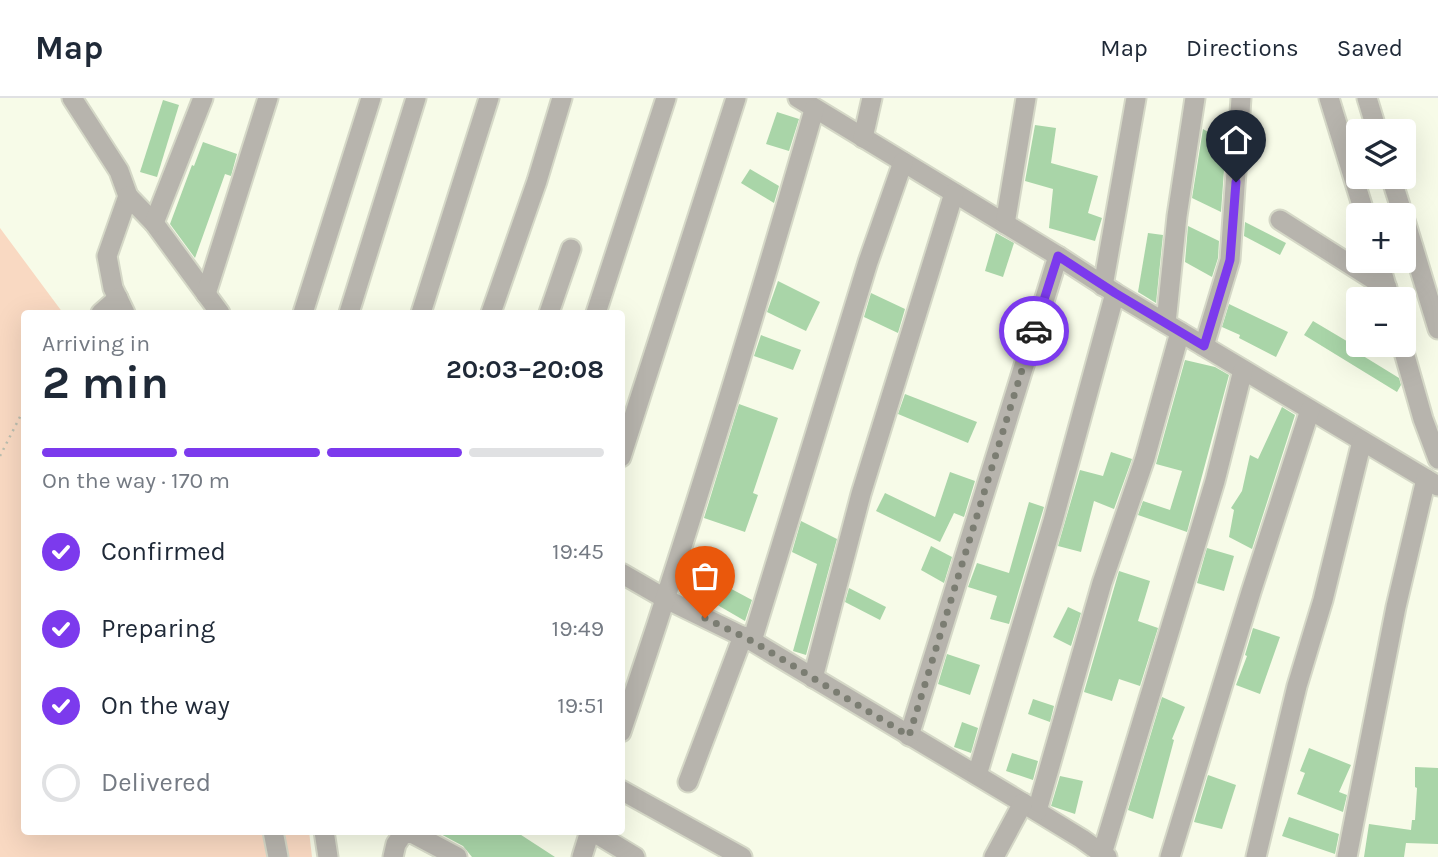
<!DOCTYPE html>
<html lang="en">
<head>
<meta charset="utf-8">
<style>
  body { margin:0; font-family:Karla,sans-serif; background:#f6f6f7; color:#1f2937; height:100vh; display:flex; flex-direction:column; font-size:26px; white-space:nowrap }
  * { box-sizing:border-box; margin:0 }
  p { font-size:23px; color:#747a83 }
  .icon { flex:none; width:38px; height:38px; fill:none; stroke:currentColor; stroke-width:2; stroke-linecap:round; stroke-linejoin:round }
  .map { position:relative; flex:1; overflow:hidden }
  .sheet { position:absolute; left:21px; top:212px; width:604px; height:525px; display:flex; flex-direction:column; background:#fff; border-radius:7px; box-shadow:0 7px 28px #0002 }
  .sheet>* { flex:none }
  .buttons { position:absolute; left:1346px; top:21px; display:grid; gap:14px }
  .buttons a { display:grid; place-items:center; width:70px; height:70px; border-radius:7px; background:#fff; box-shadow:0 7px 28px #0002; font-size:35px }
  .pin { position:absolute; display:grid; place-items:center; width:60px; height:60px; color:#fff; margin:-72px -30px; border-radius:50% 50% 50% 0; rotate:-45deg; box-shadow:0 0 7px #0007 }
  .pin .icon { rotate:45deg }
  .courier { position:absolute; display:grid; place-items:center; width:70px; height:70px; margin:-35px; border:5px solid #7c3aed; border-radius:50%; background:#fff; color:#222; box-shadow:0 2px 9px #0007 }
  .overview em { font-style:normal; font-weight:700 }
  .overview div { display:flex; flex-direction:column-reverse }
  .overview { display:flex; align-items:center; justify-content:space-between; height:119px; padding:0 21px }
  h1 { font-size:46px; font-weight:700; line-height:52px }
  .bar { display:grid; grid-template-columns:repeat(4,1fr); gap:10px 7px; align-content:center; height:84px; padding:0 21px }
  .bar i { height:9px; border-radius:5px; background:#e0e1e3 }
  .bar .current { background:#7c3aed }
  .bar p { grid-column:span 4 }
  ol { padding:0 21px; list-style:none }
  li { display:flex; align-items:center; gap:21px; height:77px }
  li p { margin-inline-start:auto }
  li .icon { padding:7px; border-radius:50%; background:#7c3aed; color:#fff; stroke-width:4 }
  li:last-child { color:#747a83 }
  li i { width:38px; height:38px; border:4px solid #e0e1e3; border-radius:50% }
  header { display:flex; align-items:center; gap:42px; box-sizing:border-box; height:98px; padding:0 35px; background:#fff; border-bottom:2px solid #e0e1e3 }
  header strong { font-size:33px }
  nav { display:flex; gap:38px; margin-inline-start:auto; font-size:24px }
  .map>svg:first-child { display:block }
  .green { fill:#f9d9c2 }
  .building { fill:#a9d5a8 }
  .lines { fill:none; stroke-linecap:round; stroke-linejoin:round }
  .minor-casing { stroke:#d5d8c7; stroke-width:23 }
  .path { stroke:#bbbeaf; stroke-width:2.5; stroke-dasharray:2 5; stroke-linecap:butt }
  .minor { stroke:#b7b4ad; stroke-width:19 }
  .done { stroke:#7b7d72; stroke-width:7; stroke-dasharray:0 12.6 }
  .route { stroke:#7c3aed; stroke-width:9 }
</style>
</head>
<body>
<header>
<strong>Map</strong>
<nav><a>Map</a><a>Directions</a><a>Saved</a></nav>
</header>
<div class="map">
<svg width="1438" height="759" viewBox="0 0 1438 759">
  <rect width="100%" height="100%" fill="#f7fbe8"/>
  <!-- green -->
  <polygon class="green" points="0,130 63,215 24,215 24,733 309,733 312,759 0,759"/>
  <!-- building -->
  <g class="building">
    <polygon points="163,2 179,7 157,79 140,74"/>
    <polygon points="777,14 799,21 789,53 766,46"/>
    <polygon points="1035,27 1056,30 1051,65 1098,78 1088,115 1102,120 1095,143 1049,130 1053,91 1025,83"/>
    <polygon points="1203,31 1226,44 1221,114 1192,100"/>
    <polygon points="203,44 237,56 231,78 225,76 195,160 170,126 192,67 194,68"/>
    <polygon points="750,71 779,88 774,105 741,85"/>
    <polygon points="1245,124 1286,145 1280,157 1244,138"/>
    <polygon points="1188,128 1219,143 1218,160 1212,179 1185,164"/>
    <polygon points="996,135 1014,145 1003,179 985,173"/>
    <polygon points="1148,135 1163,137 1156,205 1138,194"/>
    <polygon points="778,183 820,204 806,233 767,214"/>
    <polygon points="871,195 905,211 898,235 864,219"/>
    <polygon points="1229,206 1288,234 1276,259 1239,240 1240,237 1222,229"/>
    <polygon points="1313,223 1350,245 1347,248 1399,280 1401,287 1397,294 1304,237"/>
    <polygon points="761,237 801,252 793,272 754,258"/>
    <polygon points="1185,262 1215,269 1229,277 1187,434 1138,417 1143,403 1170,412 1182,373 1156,366"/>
    <polygon points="905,296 977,324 968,345 898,316"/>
    <polygon points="739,306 778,320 753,395 758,397 745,434 704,420"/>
    <polygon points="1282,309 1295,317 1252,451 1229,439 1234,412 1231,410 1242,393 1250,357 1258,361"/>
    <polygon points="1111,354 1132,361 1114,411 1094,403 1081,454 1058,448 1080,372 1103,378"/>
    <polygon points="950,374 975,383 964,419 954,415 940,444 876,413 885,395 935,419"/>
    <polygon points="1029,404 1044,409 1009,526 990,521 997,498 968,489 977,465 1009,475"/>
    <polygon points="801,423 837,441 806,557 793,553 817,466 792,454"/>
    <polygon points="931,448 952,459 944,485 921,472"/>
    <polygon points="1207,450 1234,458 1224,493 1197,485"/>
    <polygon points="1119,473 1150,483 1138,523 1158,530 1140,588 1119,581 1112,603 1084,594"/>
    <polygon points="724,487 752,502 745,523 714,505"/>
    <polygon points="849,490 886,509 880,522 845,504"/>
    <polygon points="1068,509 1081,515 1071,548 1053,539"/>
    <polygon points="1253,530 1280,539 1260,596 1236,587 1247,558 1245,557"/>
    <polygon points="947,556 980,567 970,597 938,586"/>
    <polygon points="1162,599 1185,609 1172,641 1174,642 1153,721 1128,712"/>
    <polygon points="1033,601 1054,608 1050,624 1028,616"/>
    <polygon points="962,624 978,630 971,655 954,649"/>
    <polygon points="1309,650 1351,667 1339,694 1347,697 1343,714 1297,696 1305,675 1300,673"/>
    <polygon points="1012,655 1038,663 1033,682 1006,673"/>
    <polygon points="1415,669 1438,670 1438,746 1406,745 1404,759 1364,759 1369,726 1411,732 1412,722 1415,722 1417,690 1415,689"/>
    <polygon points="1208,677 1236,687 1222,731 1194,724"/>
    <polygon points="1060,678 1083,683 1075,716 1051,708"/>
    <polygon points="1289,719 1339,736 1335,756 1282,738"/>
    <polygon points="435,733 515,733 555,759 472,759 463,748"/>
  </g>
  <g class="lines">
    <defs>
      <g id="minor">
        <polyline points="72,0 119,73 128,98 107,158 113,190 125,215"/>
        <polyline points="798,0 1058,158 1115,195 1438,388"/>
        <polyline points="1329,0 1365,117"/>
        <polyline points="1367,0 1377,33"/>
        <polyline points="863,40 872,0"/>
        <polyline points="1391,79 1403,117"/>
        <polyline points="128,98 154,125 220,215"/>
        <polyline points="1404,119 1438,231"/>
        <polyline points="1280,122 1387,190"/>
        <polyline points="154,125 203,0"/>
        <polyline points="1005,126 1026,0"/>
        <polyline points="1379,163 1388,195"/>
        <polyline points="1103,188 1136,0"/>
        <polyline points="206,196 268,0"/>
        <polyline points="101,215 118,200"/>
        <polyline points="303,215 371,0"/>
        <polyline points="349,215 416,0"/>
        <polyline points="421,215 489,0"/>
        <polyline points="491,215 537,83 562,0"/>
        <polyline points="549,215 571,151"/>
        <polyline points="596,215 666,0"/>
        <polyline points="1166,225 1177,118 1195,0"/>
        <polyline points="1402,247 1423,321 1438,361"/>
        <polyline points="1204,248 1230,162 1241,0"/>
        <polyline points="621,359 736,0"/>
        <polyline points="621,475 666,501 752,543 1023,705 1082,741 1107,759"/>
        <polyline points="752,543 868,164 903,64"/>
        <polyline points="813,580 861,396 954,95"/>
        <path d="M621,634C691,428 754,220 814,12"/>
        <polyline points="909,638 1058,158"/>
        <polyline points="977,677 1053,423 1115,195"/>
        <polyline points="688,684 743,538"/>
        <polyline points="621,692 742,759"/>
        <polyline points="1037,713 1102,485 1145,360 1180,234"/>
        <polyline points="273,733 278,759"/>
        <polyline points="324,733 328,759"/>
        <polyline points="592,733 635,759"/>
        <polyline points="1102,756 1215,383 1243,272"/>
        <polyline points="393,759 396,746 403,736 412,735 457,759"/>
        <polyline points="582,759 590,733"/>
        <polyline points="994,759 1023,705"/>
        <polyline points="1170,759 1251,494 1310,312"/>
        <polyline points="1256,759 1297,588 1323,502 1362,343"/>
        <polyline points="1347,759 1396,509 1426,381"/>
      </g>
    </defs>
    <!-- minor casing -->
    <use href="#minor" class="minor-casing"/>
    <!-- path -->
    <polyline class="path" points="0,358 24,311"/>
    <!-- minor -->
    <use href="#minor" class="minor"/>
  </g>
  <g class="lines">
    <!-- done -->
    <polyline class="done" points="705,520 752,543 909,638 1034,233"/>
    <!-- route -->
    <polyline class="route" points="1034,233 1058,158 1115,195 1204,248 1230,162 1236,84"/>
  </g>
</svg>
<div class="buttons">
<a><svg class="icon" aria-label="layers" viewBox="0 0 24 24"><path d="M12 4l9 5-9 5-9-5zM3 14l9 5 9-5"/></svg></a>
<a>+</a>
<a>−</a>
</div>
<div class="pin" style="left:705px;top:520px;background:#ea580c"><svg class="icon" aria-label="bag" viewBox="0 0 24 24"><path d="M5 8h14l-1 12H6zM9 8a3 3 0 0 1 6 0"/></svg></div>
<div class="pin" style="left:1236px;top:84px;background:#1f2937"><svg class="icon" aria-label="home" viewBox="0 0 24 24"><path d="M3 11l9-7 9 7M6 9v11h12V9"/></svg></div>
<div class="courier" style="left:1034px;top:233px"><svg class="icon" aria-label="car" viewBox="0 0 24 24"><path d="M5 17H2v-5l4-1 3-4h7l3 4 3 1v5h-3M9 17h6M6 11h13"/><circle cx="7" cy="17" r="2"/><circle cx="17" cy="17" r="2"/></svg></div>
<section class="sheet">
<div class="overview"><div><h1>2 min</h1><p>Arriving in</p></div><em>20:03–20:08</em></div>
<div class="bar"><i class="current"></i><i class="current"></i><i class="current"></i><i></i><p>On the way · 170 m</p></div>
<ol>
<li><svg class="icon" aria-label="check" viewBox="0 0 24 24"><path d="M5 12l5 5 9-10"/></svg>Confirmed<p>19:45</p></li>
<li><svg class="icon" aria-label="check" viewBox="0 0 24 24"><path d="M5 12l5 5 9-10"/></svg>Preparing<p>19:49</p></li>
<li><svg class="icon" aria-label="check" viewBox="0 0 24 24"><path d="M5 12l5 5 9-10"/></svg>On the way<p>19:51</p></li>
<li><i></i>Delivered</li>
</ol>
</section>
</div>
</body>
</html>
